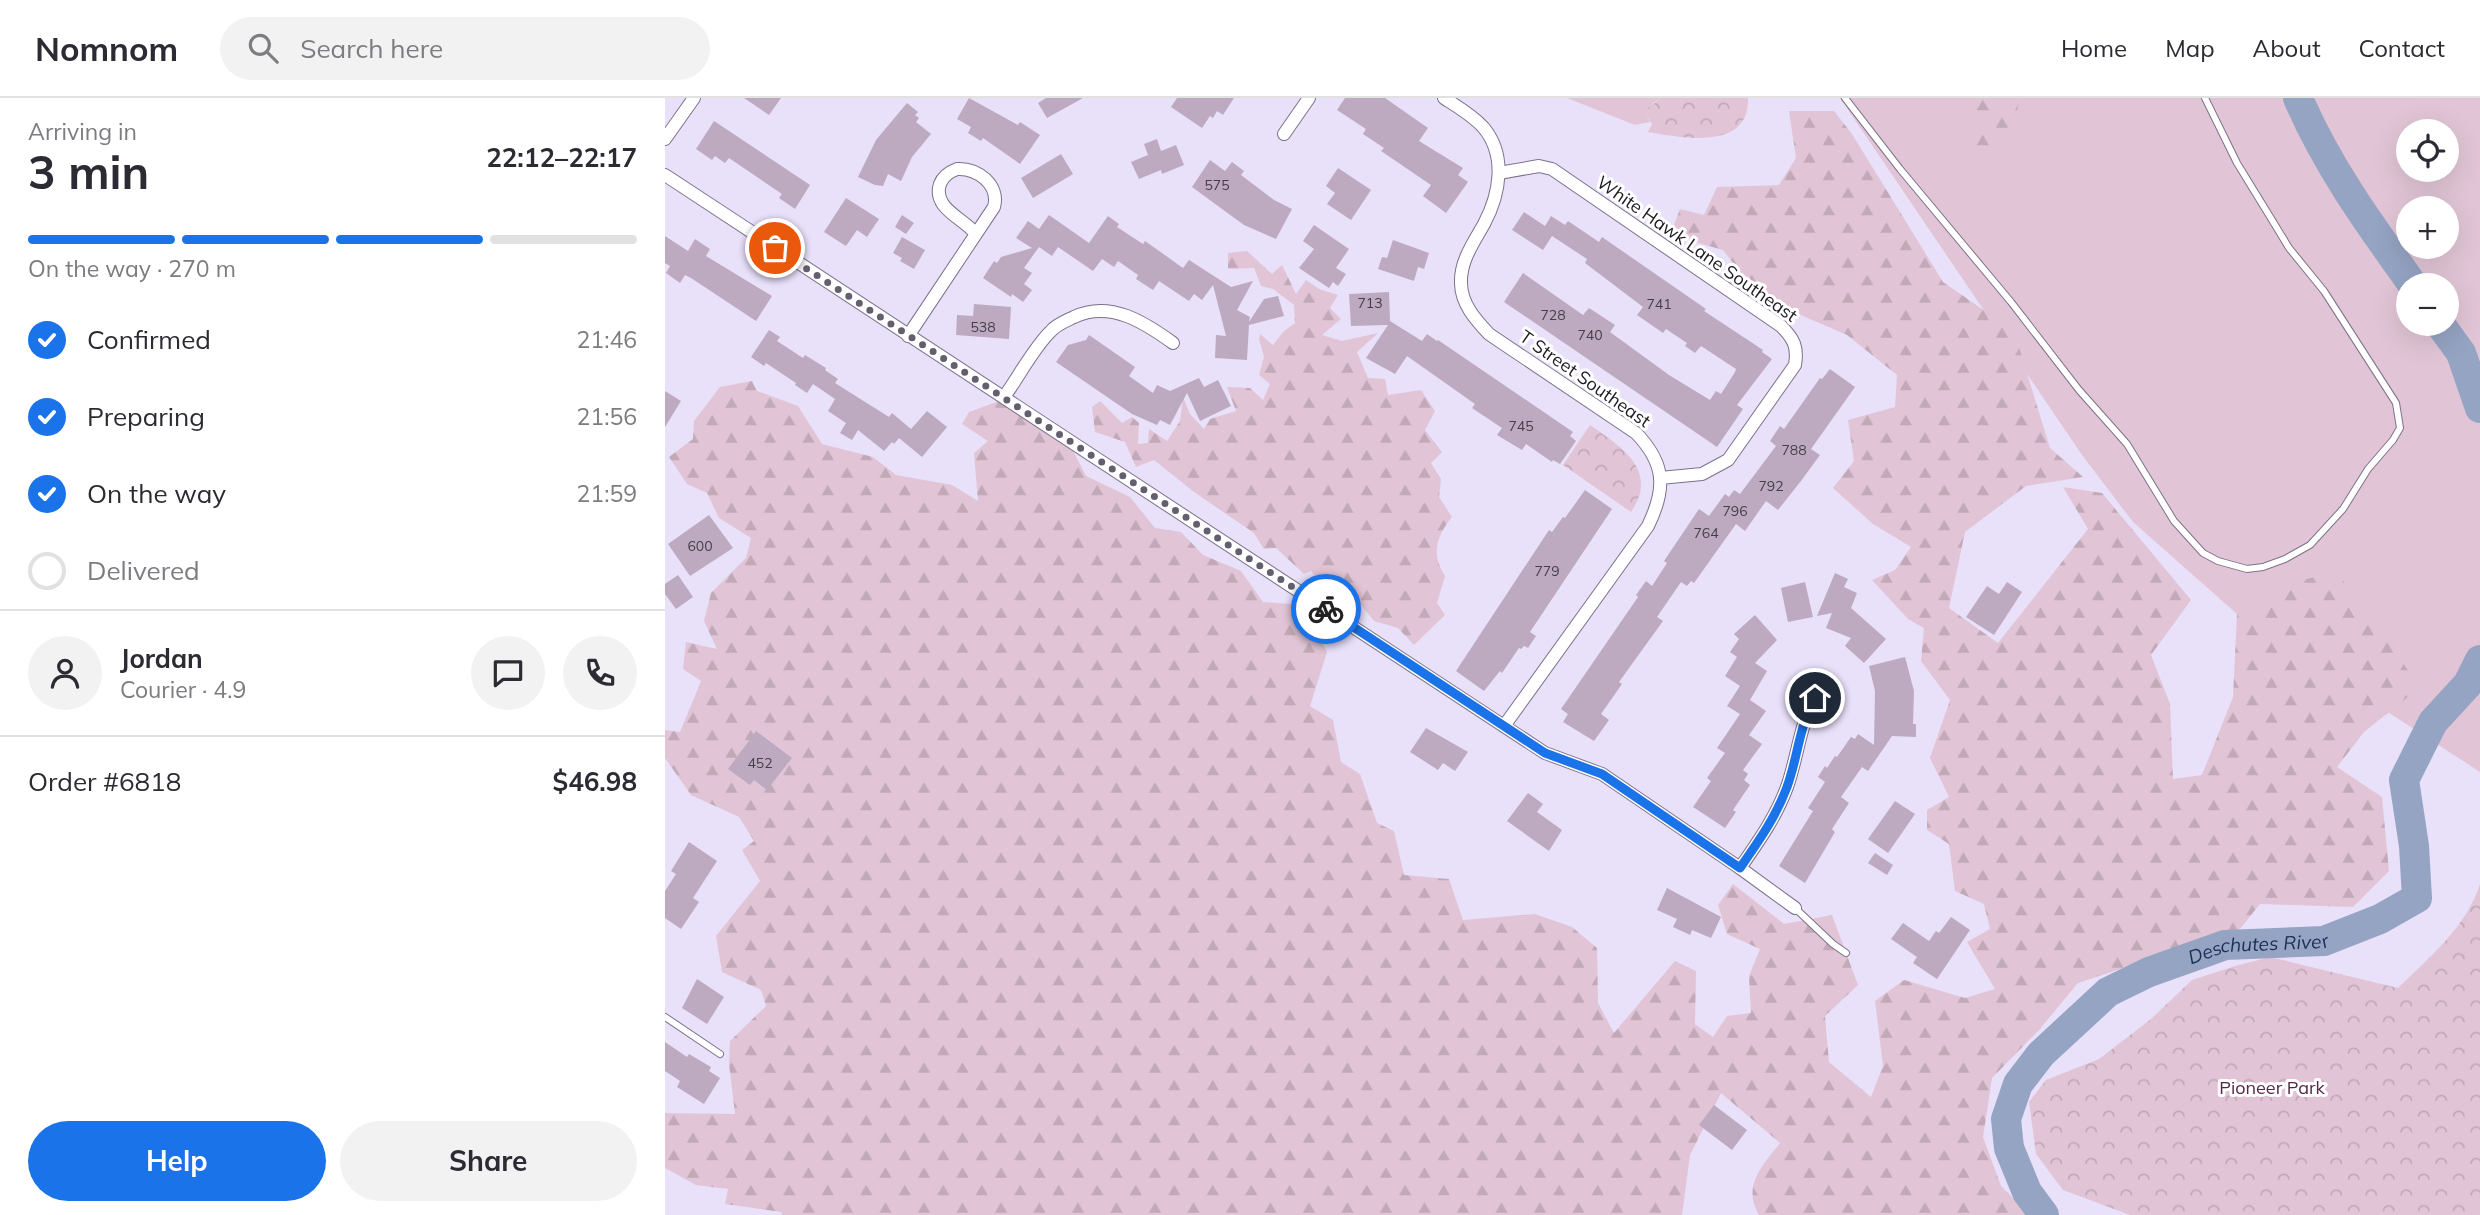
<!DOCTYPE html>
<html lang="en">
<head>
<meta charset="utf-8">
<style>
  body { margin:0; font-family:Mulish,sans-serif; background:#f2f2f3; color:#2b2b33; height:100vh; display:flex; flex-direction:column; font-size:26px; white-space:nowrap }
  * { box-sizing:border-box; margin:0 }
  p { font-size:23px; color:#7c7c81 }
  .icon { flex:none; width:38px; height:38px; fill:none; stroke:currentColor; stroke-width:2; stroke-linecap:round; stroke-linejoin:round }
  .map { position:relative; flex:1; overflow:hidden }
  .side { display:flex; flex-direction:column; background:#fff; width:665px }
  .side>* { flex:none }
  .fabs { position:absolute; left:1731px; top:21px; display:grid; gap:14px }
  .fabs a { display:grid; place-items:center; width:63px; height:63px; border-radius:50%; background:#fff; box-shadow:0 7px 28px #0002; font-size:35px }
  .pin { position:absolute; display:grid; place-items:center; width:60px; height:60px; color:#fff; margin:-30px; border:4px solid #fff; border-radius:50%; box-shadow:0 2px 7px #0007 }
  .courier { position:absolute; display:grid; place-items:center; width:70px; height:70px; margin:-35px; border:5px solid #1a73e8; border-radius:50%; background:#fff; color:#222; box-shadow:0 2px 9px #0007 }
  .summary em { font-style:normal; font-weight:700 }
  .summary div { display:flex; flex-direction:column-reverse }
  .summary { display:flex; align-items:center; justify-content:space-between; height:119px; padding:0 28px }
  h1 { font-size:46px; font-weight:700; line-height:52px }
  .bar { display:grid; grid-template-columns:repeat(4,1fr); gap:10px 7px; align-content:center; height:84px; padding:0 28px }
  .bar i { height:9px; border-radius:5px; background:#e1e1e2 }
  .bar .current { background:#1a73e8 }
  .bar p { grid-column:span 4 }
  .line { display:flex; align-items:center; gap:18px; padding:0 28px; border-top:2px solid #e1e1e2 }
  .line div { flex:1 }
  .round { display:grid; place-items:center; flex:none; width:74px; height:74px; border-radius:37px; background:#f2f2f3 }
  ol { padding:0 28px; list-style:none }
  li { display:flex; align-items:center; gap:21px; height:77px }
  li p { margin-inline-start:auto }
  li .icon { padding:7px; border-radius:50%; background:#1a73e8; color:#fff; stroke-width:4 }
  li:last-child { color:#7c7c81 }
  li i { width:38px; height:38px; border:4px solid #e1e1e2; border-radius:50% }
  .button { display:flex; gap:14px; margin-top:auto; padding:14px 28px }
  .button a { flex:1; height:80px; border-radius:42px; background:#1a73e8; color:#fff; font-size:28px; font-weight:700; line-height:80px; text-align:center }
  .button a+a { background:#f2f2f3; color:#2b2b33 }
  header { display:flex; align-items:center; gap:42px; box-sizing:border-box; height:98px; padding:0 35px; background:#fff; border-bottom:2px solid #e1e1e2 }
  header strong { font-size:33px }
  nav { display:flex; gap:38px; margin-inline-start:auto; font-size:24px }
  .search { width:490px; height:63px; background:#f2f2f3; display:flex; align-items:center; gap:18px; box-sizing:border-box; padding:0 24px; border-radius:38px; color:#7c7c81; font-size:26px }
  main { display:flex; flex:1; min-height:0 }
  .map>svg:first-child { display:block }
  .grass { fill:#e1c5d6; fill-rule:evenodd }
  .forest { fill:url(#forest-firs) }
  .park { fill:url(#park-crowns) }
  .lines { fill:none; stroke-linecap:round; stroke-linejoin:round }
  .river { stroke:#95a4c3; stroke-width:30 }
  .building { fill:#bdaac0 }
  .lane-casing { stroke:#7b728a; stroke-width:8 }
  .street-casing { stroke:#7b728a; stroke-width:14 }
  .lane { stroke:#fff; stroke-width:6 }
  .street { stroke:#fff; stroke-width:12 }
  .done { stroke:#645f6e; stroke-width:7; stroke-dasharray:0 12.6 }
  .route { stroke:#1a73e8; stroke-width:9 }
  .labels { text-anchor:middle; stroke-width:6; stroke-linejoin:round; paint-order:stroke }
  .number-label { font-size:14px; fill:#453d4a }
  .street-label { font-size:18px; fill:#1d1922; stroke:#fff }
  .park-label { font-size:18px; fill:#542846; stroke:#fff }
  .water-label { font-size:19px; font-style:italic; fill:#1a2e57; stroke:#fff }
</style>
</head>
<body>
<header>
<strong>Nomnom</strong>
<div class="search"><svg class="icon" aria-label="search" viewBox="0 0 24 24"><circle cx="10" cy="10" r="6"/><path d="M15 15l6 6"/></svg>Search here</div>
<nav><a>Home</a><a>Map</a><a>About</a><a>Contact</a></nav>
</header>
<main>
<section class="side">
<div class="summary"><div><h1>3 min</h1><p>Arriving in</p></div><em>22:12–22:17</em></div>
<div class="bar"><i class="current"></i><i class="current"></i><i class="current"></i><i></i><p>On the way · 270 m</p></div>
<ol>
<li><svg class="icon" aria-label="check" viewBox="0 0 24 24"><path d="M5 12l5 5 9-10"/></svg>Confirmed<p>21:46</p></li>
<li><svg class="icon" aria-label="check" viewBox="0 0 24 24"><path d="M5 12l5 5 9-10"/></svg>Preparing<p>21:56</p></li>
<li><svg class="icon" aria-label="check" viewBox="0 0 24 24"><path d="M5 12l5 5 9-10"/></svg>On the way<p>21:59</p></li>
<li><i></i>Delivered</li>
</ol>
<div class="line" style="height:126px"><a class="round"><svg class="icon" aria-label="person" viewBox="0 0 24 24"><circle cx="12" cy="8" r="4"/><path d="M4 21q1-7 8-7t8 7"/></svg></a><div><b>Jordan</b><p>Courier · 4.9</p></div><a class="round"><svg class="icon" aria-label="chat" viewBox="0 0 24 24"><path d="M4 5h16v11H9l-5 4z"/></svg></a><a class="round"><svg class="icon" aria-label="phone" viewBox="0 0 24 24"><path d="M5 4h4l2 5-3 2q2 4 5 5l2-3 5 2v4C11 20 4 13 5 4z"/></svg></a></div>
<div class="line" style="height:91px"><div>Order #6818</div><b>$46.98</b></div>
<div class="button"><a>Help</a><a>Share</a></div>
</section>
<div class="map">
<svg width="1815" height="1117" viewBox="0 0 1815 1117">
  <defs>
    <pattern id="forest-firs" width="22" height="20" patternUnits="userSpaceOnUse" patternTransform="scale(1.75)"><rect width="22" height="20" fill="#e1c5d6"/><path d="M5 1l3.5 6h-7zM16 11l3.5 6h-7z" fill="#c1a9b7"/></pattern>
    <pattern id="park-crowns" width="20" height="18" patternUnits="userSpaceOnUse" patternTransform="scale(1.75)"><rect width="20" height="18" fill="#e1c5d6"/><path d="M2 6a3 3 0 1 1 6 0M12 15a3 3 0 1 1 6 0" fill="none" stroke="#c1a9b7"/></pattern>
  </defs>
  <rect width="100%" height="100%" fill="#e9e0fa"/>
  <!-- grass -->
  <g class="grass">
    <polygon points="902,0 996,0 988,5 981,17 985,24 970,27"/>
    <path d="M1175,0H1815V674L1572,516L1468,424L1417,357ZM1743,33H1782V72H1743ZM1743,110H1782V149H1743ZM1743,187H1782V226H1743Z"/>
  </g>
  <!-- forest -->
  <g class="forest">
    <polygon points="1300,0 1355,0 1345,44 1324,59 1301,40 1309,10"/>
    <path d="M1124,13H1169L1187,36L1278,184L1349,233L1385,350L1418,379L1361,388L1300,434L1284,510L1333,545L1423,431L1398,389L1437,395L1526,502L1486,557L1505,606L1508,681L1537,677L1568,599L1572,516L1616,487L1672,474L1755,589L1699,634L1672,669L1717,699L1724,773L1688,809L1595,806L1574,832L1413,885L1374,932L1327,980L1318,1039L1336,1088L1365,1117H1094C1077,1088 1097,1068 1115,1045L1056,995L1025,1057L1017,1117H117L116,1114L60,1106L63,1091L31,1087L0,1070V1015L70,1016L64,966L65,943L101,908L96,892L57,874L51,838L95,783L77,752L89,743L74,719L26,697L0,660V632L15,634L36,583L18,571L21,544L52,551L39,523L46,495L81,460L86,440L54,420L42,395L22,386L4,359L28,341L29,323L55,289L87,283L92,293L133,308L157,346L208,359L231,377L287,387L313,403L309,355L323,343L297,326L304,314L337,302L407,351L421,378L465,399L490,430L516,434L538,457L576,473L598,504L639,507L662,554L645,608L668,622L676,664L695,676L712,725L729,733L739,777L784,781L798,822L870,816L907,829L932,850L933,905L949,935L1010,863L1031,873L1030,926L1048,939L1062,918L1086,915L1084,878L1095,851L1062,836L1053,807L1068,786L1119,826L1167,817L1193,887L1160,918L1164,964L1206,999L1218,968L1210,903L1239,882L1300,900L1330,891L1302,844L1325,831L1319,806L1290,793L1284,746L1262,732V712L1284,699L1265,660L1285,602L1256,563L1259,530L1243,521L1207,482L1230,472L1246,449L1208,426L1168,390L1189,363L1183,322L1230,309L1232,277L1182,237L1094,199L1058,152L1005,137L1015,111L1039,117L1052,89L1114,87L1131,60Z"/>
    <path d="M582,153L607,176L617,167L631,196L641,182L654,191L673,197L665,210L676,221L657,237L677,243L713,235L692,254L703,280L720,281L723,297L756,292L770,313L760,332L777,354L766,365L776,381L774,399L787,419C771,439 766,456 780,478L772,505L780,517L749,547L733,530L709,523L688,497L661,493L646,473L639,476L611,450L599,451L589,435L529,394L489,362L471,369L460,344L430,334L427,309L435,303L457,325L467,319L474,325L473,346L483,345L484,331L502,343L515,323L518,299L525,316L539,331L545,321L571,313L562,289L585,290L598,302L605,286L594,277L599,259L594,241L595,236L608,247L618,234L630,225L629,207L608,191L596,188L589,170L563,171V155Z"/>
  </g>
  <!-- park -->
  <g class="park">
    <path d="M996,0H1083C1085,53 1017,40 983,34L987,26L981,17L982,11Z"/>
    <path d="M925,327C955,348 995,372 966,414L898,367Z"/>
    <path d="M1815,786V1117H1465L1398,1092L1371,1056L1364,1004L1381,982L1434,961L1486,921L1527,882L1570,868L1605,859L1733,890C1764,860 1802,828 1815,786Z"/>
  </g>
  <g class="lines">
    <!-- river -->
    <g class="river">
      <path d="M1633,0C1662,68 1705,127 1748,187"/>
      <polyline points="1775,226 1796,255 1815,310"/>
      <path id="s1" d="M1379,1117L1362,1094L1344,1050L1341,1021L1353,986L1376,956L1443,894L1484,874L1560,847L1659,843L1715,821L1752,800L1749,748L1739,682L1768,624L1803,586L1815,562"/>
    </g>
  </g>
  <!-- building -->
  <g class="building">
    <polygon points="79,0 116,0 104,17"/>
    <polygon points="304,0 353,27 355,24 375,37 355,66 318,40 316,43 303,35 306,29 292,21"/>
    <polygon points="381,0 418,0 382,20 373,5"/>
    <polygon points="512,0 569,0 558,17 552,13 548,20 545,18 537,30 506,9"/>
    <polygon points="680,0 720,0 763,30 754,43 798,70 793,77 803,84 781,115 758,98 766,87 716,53 719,50 698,36 701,31 672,12"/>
    <polygon points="242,5 253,14 250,17 254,20 251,24 266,36 247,59 236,83 223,76 218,88 210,87 193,79 211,42"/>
    <polygon points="49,23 145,87 130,111 114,100 117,96 64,60 60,65 50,58 47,62 31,51"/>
    <polygon points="492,41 496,53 511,47 519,67 497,76 496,72 474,81 466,64 483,57 479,46"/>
    <polygon points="396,56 408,76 368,100 356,80"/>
    <polygon points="545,62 560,73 567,64 579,73 576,77 609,102 627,111 611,141 579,127 527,89"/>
    <polygon points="673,70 706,92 686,122 662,106 670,95 661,88"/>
    <polygon points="181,100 214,121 202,139 192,132 181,148 159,134"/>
    <polygon points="859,114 880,128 886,118 900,127 903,123 934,144 937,139 1041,211 1039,213 1098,252 1097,254 1107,261 1072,307 1078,311 1052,349 839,204 858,175 918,217 924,210 950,227 945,234 1004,277 1045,302 1051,293 1056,296 1070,274 1071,271 1036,248 1030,255 1020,248 1022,245 1001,231 998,235 972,217 978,209 920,165 922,161 887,138 878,152 847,132"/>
    <polygon points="237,117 249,125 241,136 230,129"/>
    <polygon points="384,117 424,145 443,118 454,126 452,129 478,146 480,143 518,170 524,162 566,189 588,183 572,212 585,219 584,224 599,201 613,198 619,218 584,227 582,262 550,260 551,237 561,238 548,187 537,202 529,196 524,203 494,183 488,192 471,181 473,177 453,163 449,169 437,161 428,173 393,149 387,158 374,149 359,170 367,175 359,186 367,192 358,204 347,196 346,199 318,180 329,163 332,165 336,159 367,150 351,140 363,123 374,131"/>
    <polygon points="649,127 684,151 671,170 681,176 673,188 668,184 664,190 634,170 649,151 638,143"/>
    <polygon points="0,138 23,153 30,141 45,151 41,158 107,198 91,223 26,180 20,177 15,185 1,175 5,168 0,165"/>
    <polygon points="237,139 260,152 249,171 235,163 237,160 228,155"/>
    <polygon points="728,142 764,155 759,171 753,169 749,183 713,171 717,159 722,160"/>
    <polygon points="724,194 725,223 757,243 762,236 772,243 773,242 908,334 905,338 911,343 895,366 888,362 887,364 861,346 857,352 832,337 837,330 807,310 810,306 742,258 730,276 701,260 723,227 686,228 684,196"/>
    <polygon points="309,206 346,209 344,241 291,237 292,217 308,218"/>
    <polygon points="104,232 115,239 112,243 138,260 140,257 161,270 160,272 173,281 170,285 224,319 227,315 246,331 262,313 282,329 257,359 234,340 229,346 227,344 219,353 193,332 187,342 175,335 181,325 163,313 170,301 148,286 142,295 130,287 131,285 101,265 99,268 86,259"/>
    <polygon points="424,237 470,269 464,278 488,295 492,287 505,293 534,280 539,289 553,282 566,308 535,323 522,295 505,327 495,322 492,327 467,316 391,264 403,247 421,242"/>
    <polygon points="1165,271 1190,289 1146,351 1155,357 1136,383 1113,412 1101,403 1080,433 1071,426 1029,485 1026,483 1022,488 1016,484 992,519 998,523 954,584 957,586 936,616 944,622 929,643 898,624 903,616 896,611 973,499 971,497 981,483 987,488 1002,465 999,463 1034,411 1044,418 1060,396 1064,399 1069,392 1075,396 1111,348 1105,343 1115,328 1119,331 1155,280 1157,281"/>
    <polygon points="0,293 16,303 0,329"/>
    <polygon points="920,392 947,411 865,534 871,538 863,550 859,548 856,551 854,550 837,575 835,573 819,593 791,573 884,432 887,434 898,419 900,420"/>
    <polygon points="44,417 68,450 25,478 3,446"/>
    <polygon points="1170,475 1183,481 1179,489 1192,495 1186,510 1221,541 1199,565 1180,548 1186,540 1161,530 1167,515 1152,518"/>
    <polygon points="13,477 28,499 11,511 0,496 0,486"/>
    <polygon points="1140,484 1148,519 1123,524 1116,490"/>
    <polygon points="1342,484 1357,494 1329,537 1301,519 1322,488 1334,496"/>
    <polygon points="1090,517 1112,542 1090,565 1102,573 1085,602 1101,613 1084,637 1097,646 1078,672 1083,676 1079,682 1085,687 1068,712 1071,714 1060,730 1028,709 1046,683 1042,680 1060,655 1052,650 1075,616 1062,608 1075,588 1060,578 1072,559 1065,554 1074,541 1069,536"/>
    <polygon points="1240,559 1249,593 1248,626 1251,626 1251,639 1227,638 1203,673 1197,669 1176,699 1184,705 1167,731 1170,734 1140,785 1114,768 1148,713 1143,710 1160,684 1153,679 1160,668 1162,670 1170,658 1172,659 1186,639 1190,641 1193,636 1209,647 1210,593 1204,568"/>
    <polygon points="761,630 803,654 790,673 778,665 773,672 745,654"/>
    <polygon points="91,633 127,660 102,692 89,682 85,687 63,671"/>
    <polygon points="863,695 878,706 872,714 897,732 884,753 842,723"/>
    <polygon points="1230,703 1250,716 1223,755 1203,741"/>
    <polygon points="24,744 52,763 28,800 34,804 16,831 0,820 0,793 11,776 6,773"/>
    <polygon points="1210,755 1228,767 1222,777 1203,765"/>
    <polygon points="1002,790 1056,819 1046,840 1027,832 1025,837 1008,829 1012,821 992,812"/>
    <polygon points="1286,819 1305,832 1272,881 1248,865 1252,859 1226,841 1238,825 1264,843 1271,833 1274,835"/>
    <polygon points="32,881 59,899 42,926 17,910"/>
    <polygon points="0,944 22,959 24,956 46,969 44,973 55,980 39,1006 12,989 15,983 0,973"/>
    <polygon points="1049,1007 1082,1032 1067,1052 1034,1027"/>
  </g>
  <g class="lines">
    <defs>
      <g id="lane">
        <polyline points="1180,0 1235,71 1346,204 1414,292 1462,346 1509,423 1538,455 1553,463 1582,471 1598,469 1620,461 1645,447 1678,411 1703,371 1728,342 1735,330 1731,305 1659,193 1624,150 1607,122 1572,65 1540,0"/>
        <polyline points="1130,810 1168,846 1181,855"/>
        <polyline points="0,919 55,956"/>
      </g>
      <g id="street">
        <path d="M779,0C793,9 807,17 818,29C842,57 835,96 819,126C809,144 795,163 796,185C796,206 811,222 824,236L971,335C1001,366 1001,391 983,428L839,628"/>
        <polyline points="619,36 644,0"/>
        <polyline points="0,41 29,0"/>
        <path d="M834,75L874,68L887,71L1116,228C1129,241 1133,249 1130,267L1063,362L1037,376L995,380"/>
        <polyline points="0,77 880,655 937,676 1075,770 1130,810"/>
        <path d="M243,238L329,109C335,87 313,70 292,71C284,74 278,78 275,86C267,110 298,120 310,135"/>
        <path d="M339,299C353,280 369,249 386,233C392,226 401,223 409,219C445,202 479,224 508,245"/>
        <path d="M1075,770C1093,744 1111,719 1122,689C1133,658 1134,629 1150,600"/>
      </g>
    </defs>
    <!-- lane casing -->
    <use href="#lane" class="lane-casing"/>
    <!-- street casing -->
    <use href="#street" class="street-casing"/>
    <!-- lane -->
    <use href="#lane" class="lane"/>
    <!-- street -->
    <use href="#street" class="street"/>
  </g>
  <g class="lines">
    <!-- done -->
    <polyline class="done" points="110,150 661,511"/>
    <!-- route -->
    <path class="route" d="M661,511L880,655L937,676L1075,770C1093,744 1111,719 1122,689C1133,659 1134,628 1150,600"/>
  </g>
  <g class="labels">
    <!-- number labels -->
    <g class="number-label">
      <text x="552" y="92">575</text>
      <text x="705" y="210">713</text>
      <text x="994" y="211">741</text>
      <text x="888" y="222">728</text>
      <text x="318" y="234">538</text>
      <text x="925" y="242">740</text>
      <text x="856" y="333">745</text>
      <text x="1129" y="357">788</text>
      <text x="1106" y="393">792</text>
      <text x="1070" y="418">796</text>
      <text x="1041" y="440">764</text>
      <text x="35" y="453">600</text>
      <text x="882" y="478">779</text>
      <text x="95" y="670">452</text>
    </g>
    <!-- street labels -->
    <g class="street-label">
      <text transform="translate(1032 151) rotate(35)" y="6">White Hawk Lane Southeast</text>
      <text transform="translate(920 281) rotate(35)" y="6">T Street Southeast</text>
    </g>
    <!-- park labels -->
    <g class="park-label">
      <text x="1607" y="996">Pioneer Park</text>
    </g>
    <!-- water labels -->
    <g class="water-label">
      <text dy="7" stroke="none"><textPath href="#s1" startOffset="430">Deschutes River</textPath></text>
    </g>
  </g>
</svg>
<div class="fabs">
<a><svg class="icon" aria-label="locate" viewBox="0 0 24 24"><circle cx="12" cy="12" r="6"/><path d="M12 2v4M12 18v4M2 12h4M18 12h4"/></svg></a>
<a>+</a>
<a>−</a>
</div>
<div class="pin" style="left:110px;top:150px;background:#ea580c"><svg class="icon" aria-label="bag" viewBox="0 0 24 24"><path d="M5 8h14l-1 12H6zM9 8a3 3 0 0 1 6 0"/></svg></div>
<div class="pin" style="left:1150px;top:600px;background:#1f2937"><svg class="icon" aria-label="home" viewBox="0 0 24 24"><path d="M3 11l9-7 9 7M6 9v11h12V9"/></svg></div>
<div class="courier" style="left:661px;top:511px"><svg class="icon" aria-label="bike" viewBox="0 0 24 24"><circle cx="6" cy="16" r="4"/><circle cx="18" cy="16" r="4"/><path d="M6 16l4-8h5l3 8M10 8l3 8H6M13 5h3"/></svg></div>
</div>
</main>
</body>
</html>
